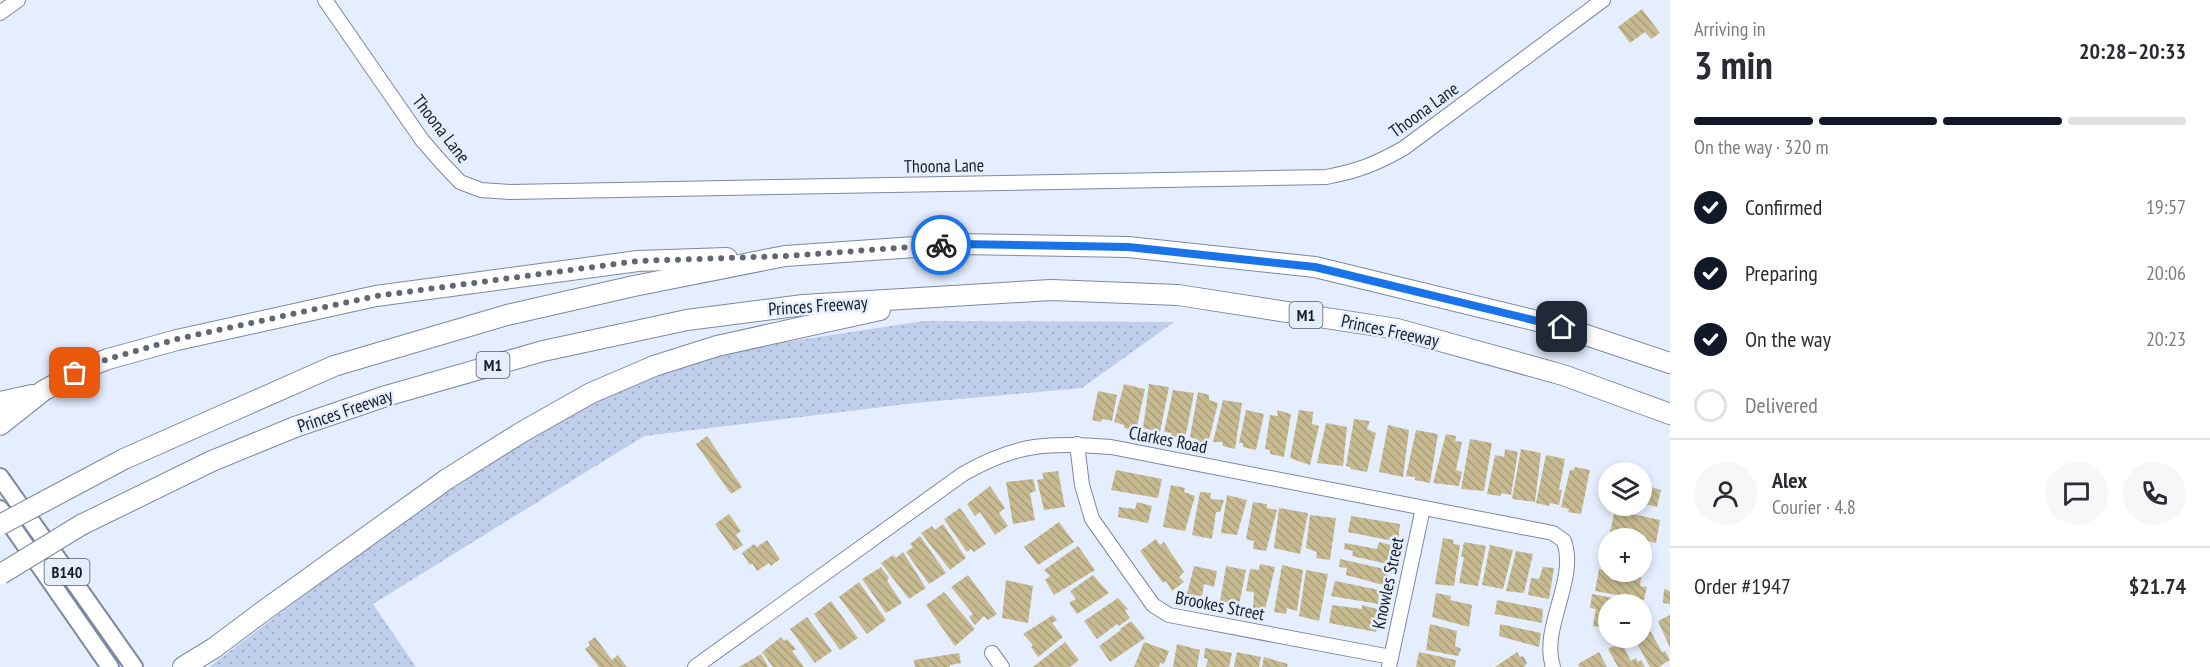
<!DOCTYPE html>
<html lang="en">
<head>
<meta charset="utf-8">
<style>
  body { margin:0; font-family:"PT Sans Narrow",sans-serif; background:#f7f7f7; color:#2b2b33; height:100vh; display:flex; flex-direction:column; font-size:22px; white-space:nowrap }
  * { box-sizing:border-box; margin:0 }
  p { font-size:20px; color:#7c7c81 }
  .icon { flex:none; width:33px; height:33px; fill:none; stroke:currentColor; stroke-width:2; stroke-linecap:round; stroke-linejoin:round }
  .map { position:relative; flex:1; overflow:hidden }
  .panel { display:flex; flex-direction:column; background:#fff; width:540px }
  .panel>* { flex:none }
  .buttons { position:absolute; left:1598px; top:462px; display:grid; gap:12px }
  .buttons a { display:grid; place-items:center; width:54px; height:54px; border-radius:50%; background:#fff; box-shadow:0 3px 9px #0003; font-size:30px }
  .pin { position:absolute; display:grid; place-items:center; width:51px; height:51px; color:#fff; margin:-26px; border-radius:12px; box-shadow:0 3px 9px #0006 }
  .courier { position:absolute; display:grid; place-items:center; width:60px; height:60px; margin:-30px; border:4px solid #1a73e8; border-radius:50%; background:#fff; color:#222; box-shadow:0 2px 8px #0007 }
  .head em { font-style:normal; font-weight:700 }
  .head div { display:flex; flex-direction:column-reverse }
  .head { display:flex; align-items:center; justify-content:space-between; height:102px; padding:0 24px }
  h1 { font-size:39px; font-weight:700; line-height:45px }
  .bar { display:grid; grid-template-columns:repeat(4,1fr); gap:9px 6px; align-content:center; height:72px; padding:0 24px }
  .bar i { height:8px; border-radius:4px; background:#e1e1e2 }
  .bar .selected { background:#111827 }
  .bar p { grid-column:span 4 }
  .line { display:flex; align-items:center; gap:15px; padding:0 24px; border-top:2px solid #e1e1e2 }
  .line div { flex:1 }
  .round { display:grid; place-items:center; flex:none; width:63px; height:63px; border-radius:32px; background:#f7f7f7 }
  ol { padding:0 24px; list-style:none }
  li { display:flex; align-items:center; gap:18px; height:66px }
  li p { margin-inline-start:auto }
  li .icon { padding:6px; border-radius:50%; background:#111827; color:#fff; stroke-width:4 }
  li:last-child { color:#7c7c81 }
  li i { width:33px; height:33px; border:3px solid #e1e1e2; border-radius:50% }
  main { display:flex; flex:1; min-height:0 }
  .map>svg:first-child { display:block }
  .grass { fill:url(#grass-dots) }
  .building { fill:url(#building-back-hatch) }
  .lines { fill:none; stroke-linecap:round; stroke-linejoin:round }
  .minor-casing { stroke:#7c89a2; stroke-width:16 }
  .major-casing { stroke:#7c89a2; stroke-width:20 }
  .highway-casing { stroke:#7c89a2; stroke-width:22 }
  .minor { stroke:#fff; stroke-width:14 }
  .major { stroke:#fff; stroke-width:16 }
  .highway { stroke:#fff; stroke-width:20 }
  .highway-bridge-casing { stroke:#7c89a2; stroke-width:22; stroke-linecap:butt }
  .highway-bridge { stroke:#fff; stroke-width:20 }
  .done { stroke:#606672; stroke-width:6; stroke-dasharray:0 10.8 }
  .route { stroke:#1a73e8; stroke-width:8 }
  .labels { text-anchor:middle; stroke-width:5; stroke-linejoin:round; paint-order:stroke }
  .shield { fill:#e5eefe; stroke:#565c68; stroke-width:1.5 }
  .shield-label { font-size:16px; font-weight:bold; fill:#181d27 }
  .street-label { font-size:18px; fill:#181d27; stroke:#e5eefe }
</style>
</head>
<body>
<main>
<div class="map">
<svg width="1670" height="667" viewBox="0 0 1670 667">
  <defs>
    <pattern id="grass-dots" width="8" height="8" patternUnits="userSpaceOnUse" patternTransform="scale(1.5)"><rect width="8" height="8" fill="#bfceea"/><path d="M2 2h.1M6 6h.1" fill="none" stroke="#a3b0c9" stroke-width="1.8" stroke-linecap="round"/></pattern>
    <pattern id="building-back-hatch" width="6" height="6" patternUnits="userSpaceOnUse" patternTransform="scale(1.5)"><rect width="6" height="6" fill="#c7ba90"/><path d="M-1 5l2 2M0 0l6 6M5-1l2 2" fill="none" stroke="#aa9f7c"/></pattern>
  </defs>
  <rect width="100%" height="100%" fill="#e5eefe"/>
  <!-- grass -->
  <polygon class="grass" points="924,321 1174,322 1082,388 915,403 644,436 373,604 416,667 209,667 377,540 495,460 547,427 630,386 717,356 759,346"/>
  <!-- building -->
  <g class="building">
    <polygon points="1642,9 1660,33 1651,39 1645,32 1630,43 1618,27"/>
    <polygon points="1124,384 1145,389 1136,431 1124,428 1124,425 1114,422"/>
    <polygon points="1149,384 1169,387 1160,432 1143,428"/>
    <polygon points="1173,390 1194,393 1185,439 1172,436 1172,433 1164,432"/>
    <polygon points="1098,391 1117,395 1112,421 1102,419 1101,422 1092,420"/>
    <polygon points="1198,392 1209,395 1209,400 1218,403 1208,444 1197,442 1197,439 1190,437"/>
    <polygon points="1223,400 1242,403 1235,449 1223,446 1222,442 1213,442"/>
    <polygon points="1246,410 1264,414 1256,450 1243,447 1243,443 1239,443"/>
    <polygon points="1277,410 1291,414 1284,457 1270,454 1270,450 1265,449 1270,415 1278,416"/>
    <polygon points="1299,410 1313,412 1312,424 1319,426 1310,465 1290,458"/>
    <polygon points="1354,419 1370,421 1367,429 1376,433 1367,472 1351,469 1350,467 1346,466"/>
    <polygon points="1326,423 1347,427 1343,466 1317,463"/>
    <polygon points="1388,425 1409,430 1403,477 1379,472"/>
    <polygon points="1416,430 1438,434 1430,483 1415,480 1415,477 1406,476"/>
    <polygon points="1446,434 1456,436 1455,441 1462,442 1456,470 1462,472 1459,486 1433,483"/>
    <polygon points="707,436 742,487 731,494 696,444"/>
    <polygon points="1470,439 1492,443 1484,491 1461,489"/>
    <polygon points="1505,449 1518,452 1511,495 1501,493 1501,496 1487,494 1495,455 1504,457"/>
    <polygon points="1521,449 1541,453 1535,502 1512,499"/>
    <polygon points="1546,455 1565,459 1559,490 1562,490 1559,505 1550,503 1549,506 1536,503"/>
    <polygon points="1575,467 1590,470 1581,514 1568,512 1569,509 1561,507 1570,470 1574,470"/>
    <polygon points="1116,470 1162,479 1158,498 1111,490"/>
    <polygon points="1058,471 1065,507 1044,510 1037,480 1044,479 1042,473"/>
    <polygon points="1033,479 1036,491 1030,493 1035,520 1013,524 1006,482"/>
    <polygon points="1641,484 1661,490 1657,507 1641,503"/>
    <polygon points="1171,485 1185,488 1184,492 1195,496 1185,531 1163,527"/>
    <polygon points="990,486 1005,508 999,513 1008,526 995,535 980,512 975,516 967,504"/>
    <polygon points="1200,492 1211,493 1210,499 1224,500 1220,512 1216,512 1212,539 1192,535"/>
    <polygon points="1227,495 1247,500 1237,535 1221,533"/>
    <polygon points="1137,502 1152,506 1148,523 1118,517 1119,507 1135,509"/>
    <polygon points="1253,502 1267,504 1267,508 1277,510 1266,551 1253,549 1254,541 1246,539"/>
    <polygon points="960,508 986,544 974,552 971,549 967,552 944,519"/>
    <polygon points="1279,508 1308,513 1300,554 1274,548"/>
    <polygon points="1615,510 1660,520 1656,543 1610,532"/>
    <polygon points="729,514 741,531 736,535 743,545 734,551 715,524"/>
    <polygon points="1310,515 1336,518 1330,560 1316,558 1317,552 1306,548"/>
    <polygon points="1351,516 1400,524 1398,542 1348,532"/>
    <polygon points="1059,522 1074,542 1038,565 1024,547"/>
    <polygon points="943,524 966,558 950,570 921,533 932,526 935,530"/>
    <polygon points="920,536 946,573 929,584 906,552 913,547 910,544"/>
    <polygon points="1443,538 1454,540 1453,544 1460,545 1454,586 1435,584"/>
    <polygon points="1156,539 1160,545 1164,542 1184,572 1179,577 1184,582 1172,591 1166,581 1163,583 1140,551"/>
    <polygon points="767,540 780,559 771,566 769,563 757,571 752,563 750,565 742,553 754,544 757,547"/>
    <polygon points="1379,542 1391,545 1388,564 1352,556 1353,551 1344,549 1345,543 1377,549"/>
    <polygon points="1464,542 1486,546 1478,586 1459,583 1464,557 1461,557"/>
    <polygon points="1490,545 1513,550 1503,589 1482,585"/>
    <polygon points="1078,546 1095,570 1054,595 1045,580 1050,576 1044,570"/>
    <polygon points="1641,546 1649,548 1645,571 1641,570"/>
    <polygon points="1516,551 1533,554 1524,593 1506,591"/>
    <polygon points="903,552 926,588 909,599 881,563 893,555 896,558"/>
    <polygon points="1340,559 1389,570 1387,586 1346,575 1347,568 1339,567"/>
    <polygon points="1260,564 1275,567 1265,610 1253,609 1254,592 1246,591 1250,569 1259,570"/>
    <polygon points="1282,565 1303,570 1297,611 1287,608 1286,614 1274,612"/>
    <polygon points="1194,566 1217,571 1214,587 1204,584 1202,596 1187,594"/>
    <polygon points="1226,566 1246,570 1239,605 1220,601"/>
    <polygon points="881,567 889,578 887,581 902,603 886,613 862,579"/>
    <polygon points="1543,567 1554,568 1549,599 1528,595 1531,578 1539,579"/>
    <polygon points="1599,569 1611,572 1610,579 1625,582 1627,574 1641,577 1640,586 1647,587 1644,600 1595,591"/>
    <polygon points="1306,570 1328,574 1319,621 1299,616"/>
    <polygon points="968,575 997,614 988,620 984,616 975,625 969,617 973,614 951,587"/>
    <polygon points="1093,575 1109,593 1077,614 1069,603 1076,599 1070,591"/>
    <polygon points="1006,580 1033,586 1028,623 1002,618"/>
    <polygon points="1335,581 1379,590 1378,604 1331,596"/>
    <polygon points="859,582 886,620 867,634 839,597"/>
    <polygon points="1664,589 1670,591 1670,604 1663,603"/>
    <polygon points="944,592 975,629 955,646 926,605"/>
    <polygon points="1436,593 1451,596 1450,600 1472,605 1469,627 1432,617"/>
    <polygon points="1592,594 1629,601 1628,604 1608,604 1608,619 1605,619 1604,628 1593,626 1596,609 1590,608"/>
    <polygon points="1118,598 1128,609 1125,611 1130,618 1119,626 1117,624 1097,639 1084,621"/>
    <polygon points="1497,600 1543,609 1542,623 1495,614"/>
    <polygon points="831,601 858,638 840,650 814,614"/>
    <polygon points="1332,605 1362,609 1362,605 1377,609 1375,618 1380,619 1376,632 1329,623"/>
    <polygon points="1053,615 1057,620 1052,623 1063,637 1038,657 1031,647 1033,645 1023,634"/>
    <polygon points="1670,615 1670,648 1658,621"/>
    <polygon points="807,617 832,651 815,663 790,629"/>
    <polygon points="1131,621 1145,638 1110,662 1099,646 1121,630 1120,629"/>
    <polygon points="1430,624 1457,631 1455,646 1461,649 1458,656 1426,650"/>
    <polygon points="1500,624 1541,633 1539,647 1499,636"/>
    <polygon points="1647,625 1662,652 1665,651 1670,660 1660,666 1661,667 1650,667 1634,638 1641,638 1641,629"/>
    <polygon points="595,637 612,660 618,655 627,667 599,667 585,649 590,645 588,642"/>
    <polygon points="781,637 784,641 787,639 796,649 792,651 804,667 773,667 762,652"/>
    <polygon points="1065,642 1079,660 1070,667 1033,667"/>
    <polygon points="1144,642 1169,651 1164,664 1160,663 1159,667 1134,667"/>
    <polygon points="1621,642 1631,661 1636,658 1638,662 1641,660 1645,667 1618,667 1608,649"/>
    <polygon points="1177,644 1200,650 1197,667 1173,667"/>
    <polygon points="1205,648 1232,653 1229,667 1206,667 1208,659 1204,658"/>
    <polygon points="1237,652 1261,657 1259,667 1234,667"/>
    <polygon points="1419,652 1456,660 1455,667 1416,667"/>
    <polygon points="1517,652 1520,657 1523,656 1527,663 1524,667 1495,667"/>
    <polygon points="1599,652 1607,667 1579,667 1578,664"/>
    <polygon points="959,653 961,663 950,665 950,667 915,667 914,660"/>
    <polygon points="761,654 768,666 767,667 739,667"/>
    <polygon points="1264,657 1288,664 1287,667 1262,667"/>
  </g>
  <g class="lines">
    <defs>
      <g id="minor">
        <path d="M325,0L422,140L442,163L460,182L481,190L510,192L1326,177C1358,171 1376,164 1404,148L1603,0"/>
        <polyline points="0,13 18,0"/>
        <polyline points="1077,444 1082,485 1092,519 1153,605 1169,615 1391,657"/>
        <polyline points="992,653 1002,667"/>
        <path d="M695,667L963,474C1017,443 1050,442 1111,447L1553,533L1564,541C1578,580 1540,628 1553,667"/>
        <polyline points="1389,667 1423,508"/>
      </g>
      <g id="major">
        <polyline points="0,477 134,667"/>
        <polyline points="0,509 110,667"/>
      </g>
      <g id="highway">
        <polyline points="0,402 32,395"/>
        <polyline points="0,425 43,391 85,368 108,359 177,340 376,296 638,261 727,258"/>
        <polyline points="45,501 124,459 334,366 507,315 634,286 785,256 959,244 1128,247 1315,267 1562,327 1670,363"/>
        <polyline points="81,525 212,461 295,427 386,396 543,351 687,320 803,305 1051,290 1178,295 1397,329 1563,375 1670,414"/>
        <polyline points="183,667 214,648 262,612 447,479 522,432 591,393 654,366 717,346 880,310"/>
      </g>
    </defs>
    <!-- minor casing -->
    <use href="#minor" class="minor-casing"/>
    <!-- major casing -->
    <use href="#major" class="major-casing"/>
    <!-- highway casing -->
    <use href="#highway" class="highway-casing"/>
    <!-- minor -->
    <use href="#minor" class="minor"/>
    <!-- major -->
    <use href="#major" class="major"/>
    <!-- highway -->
    <use href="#highway" class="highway"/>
    <defs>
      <g id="highway-bridge">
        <polyline points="0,525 45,501"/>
        <polyline points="1,574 81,525"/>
      </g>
    </defs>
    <!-- highway-bridge casing -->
    <use href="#highway-bridge" class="highway-bridge-casing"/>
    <!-- highway-bridge -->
    <use href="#highway-bridge" class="highway-bridge"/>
  </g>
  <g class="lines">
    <!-- done -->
    <polyline class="done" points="75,373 108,359 177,339 376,296 638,261 785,256 941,245"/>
    <!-- route -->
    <polyline class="route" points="941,245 959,244 1128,247 1315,267 1562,327"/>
  </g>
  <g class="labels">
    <!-- shield labels -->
    <g class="shield">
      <rect x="1289.5" y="302" width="33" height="26" rx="4.5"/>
      <rect x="476.5" y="352" width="33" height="26" rx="4.5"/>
      <rect x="44.5" y="559" width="45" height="26" rx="4.5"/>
    </g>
    <g class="shield-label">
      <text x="1306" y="321">M1</text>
      <text x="493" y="371">M1</text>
      <text x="67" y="578">B140</text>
    </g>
    <!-- street labels -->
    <g class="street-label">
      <text transform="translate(1424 110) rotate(-36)" y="6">Thoona Lane</text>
      <text transform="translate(441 129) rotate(52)" y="6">Thoona Lane</text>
      <text transform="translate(944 166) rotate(-1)" y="6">Thoona Lane</text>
      <text transform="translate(818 306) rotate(-4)" y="6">Princes Freeway</text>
      <text transform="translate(1390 331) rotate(12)" y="6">Princes Freeway</text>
      <text transform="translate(345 411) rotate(-19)" y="6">Princes Freeway</text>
      <text transform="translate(1168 440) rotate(11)" y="6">Clarkes Road</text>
      <text transform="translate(1388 583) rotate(-78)" y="6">Knowles Street</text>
      <text transform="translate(1220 606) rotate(11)" y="6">Brookes Street</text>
    </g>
  </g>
</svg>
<div class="buttons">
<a><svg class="icon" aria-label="layers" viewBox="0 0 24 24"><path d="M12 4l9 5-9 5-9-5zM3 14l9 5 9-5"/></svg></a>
<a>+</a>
<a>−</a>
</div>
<div class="pin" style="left:75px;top:373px;background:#ea580c"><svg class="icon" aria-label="bag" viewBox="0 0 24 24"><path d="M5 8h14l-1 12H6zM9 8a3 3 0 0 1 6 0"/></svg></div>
<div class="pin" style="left:1562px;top:327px;background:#1f2937"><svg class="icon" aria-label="home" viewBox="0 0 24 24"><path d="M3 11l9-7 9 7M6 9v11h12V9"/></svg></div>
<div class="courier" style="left:941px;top:245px"><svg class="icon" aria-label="bike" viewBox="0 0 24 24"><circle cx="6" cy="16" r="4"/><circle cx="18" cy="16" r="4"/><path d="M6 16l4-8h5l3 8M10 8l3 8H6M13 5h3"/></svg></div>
</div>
<section class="panel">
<div class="head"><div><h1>3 min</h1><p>Arriving in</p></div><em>20:28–20:33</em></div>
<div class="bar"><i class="selected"></i><i class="selected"></i><i class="selected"></i><i></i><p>On the way · 320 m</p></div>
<ol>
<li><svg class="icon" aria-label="check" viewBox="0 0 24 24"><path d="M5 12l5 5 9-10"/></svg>Confirmed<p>19:57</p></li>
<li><svg class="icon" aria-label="check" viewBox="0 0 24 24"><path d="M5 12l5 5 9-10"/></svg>Preparing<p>20:06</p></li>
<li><svg class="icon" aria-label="check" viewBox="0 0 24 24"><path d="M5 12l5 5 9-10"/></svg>On the way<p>20:23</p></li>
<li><i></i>Delivered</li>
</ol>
<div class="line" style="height:108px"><a class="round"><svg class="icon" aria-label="person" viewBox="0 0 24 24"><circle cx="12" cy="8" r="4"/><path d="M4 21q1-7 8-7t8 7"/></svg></a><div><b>Alex</b><p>Courier · 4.8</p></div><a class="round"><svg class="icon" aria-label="chat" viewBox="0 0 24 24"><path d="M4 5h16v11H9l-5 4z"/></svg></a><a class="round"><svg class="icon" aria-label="phone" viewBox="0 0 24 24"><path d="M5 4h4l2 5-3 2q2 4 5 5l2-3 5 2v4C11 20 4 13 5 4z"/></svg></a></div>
<div class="line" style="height:78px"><div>Order #1947</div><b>$21.74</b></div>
</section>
</main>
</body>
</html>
